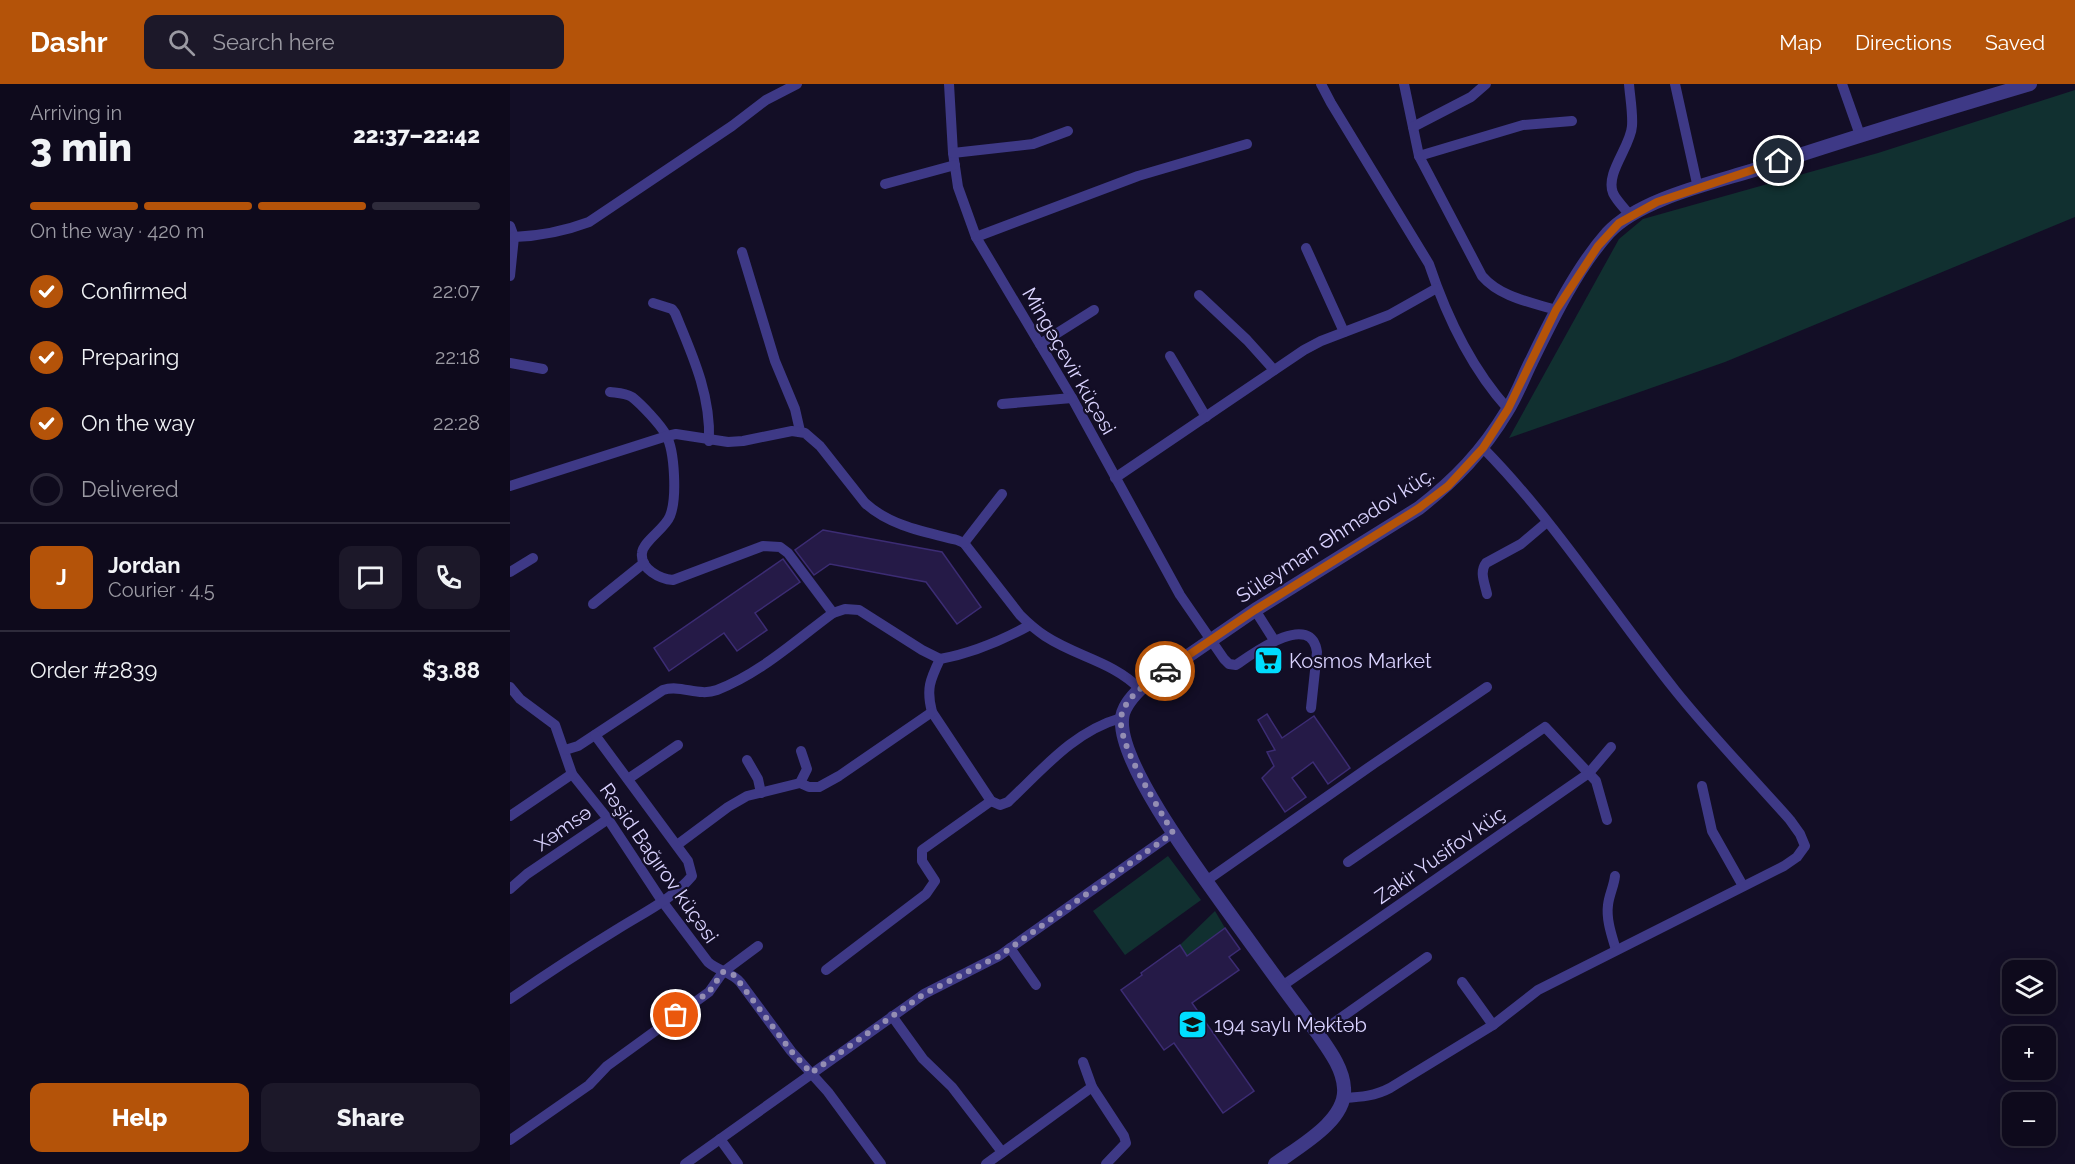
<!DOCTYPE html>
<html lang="en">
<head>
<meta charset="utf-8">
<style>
  body { margin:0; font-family:Raleway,sans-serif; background:#1c1829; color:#f1f3f6; height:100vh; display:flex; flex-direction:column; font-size:22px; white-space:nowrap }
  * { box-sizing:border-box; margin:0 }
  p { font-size:20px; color:#9b9aa3 }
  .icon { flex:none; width:33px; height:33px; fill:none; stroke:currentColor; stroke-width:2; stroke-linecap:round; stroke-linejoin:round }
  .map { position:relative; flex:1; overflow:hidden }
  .panel { display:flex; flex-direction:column; background:#0e0a1c; width:510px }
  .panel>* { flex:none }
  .buttons { position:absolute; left:1492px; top:876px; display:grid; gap:12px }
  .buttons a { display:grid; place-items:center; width:54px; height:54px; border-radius:12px; background:#0e0a1c; box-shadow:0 3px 15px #0003,0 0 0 2px #2e2b3b; font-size:30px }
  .pin { position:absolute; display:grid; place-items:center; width:51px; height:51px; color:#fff; margin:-26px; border:3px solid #fff; border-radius:50%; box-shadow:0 2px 6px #0007 }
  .courier { position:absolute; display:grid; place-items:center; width:60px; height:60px; margin:-30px; border:4px solid #b45309; border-radius:50%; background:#fff; color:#222; box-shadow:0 2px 8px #0007 }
  .overview em { font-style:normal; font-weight:800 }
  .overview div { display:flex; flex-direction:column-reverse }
  .overview { display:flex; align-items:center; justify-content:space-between; height:102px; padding:0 30px }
  h1 { font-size:39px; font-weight:800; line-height:45px }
  .bar { display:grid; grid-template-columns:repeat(4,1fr); gap:9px 6px; align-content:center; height:72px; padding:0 30px }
  .bar i { height:8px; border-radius:4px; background:#2e2b3b }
  .bar .selected { background:#b45309 }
  .bar p { grid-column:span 4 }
  .line { display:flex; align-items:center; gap:15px; padding:0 30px; border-top:2px solid #2e2b3b }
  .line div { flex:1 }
  .round { display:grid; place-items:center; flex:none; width:63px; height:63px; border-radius:12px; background:#1c1829 }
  ol { padding:0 30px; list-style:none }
  li { display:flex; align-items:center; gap:18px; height:66px }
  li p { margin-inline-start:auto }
  li .icon { padding:6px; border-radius:50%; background:#b45309; color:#fff; stroke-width:4 }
  li:last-child { color:#9b9aa3 }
  li i { width:33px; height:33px; border:3px solid #2e2b3b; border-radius:50% }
  .action { display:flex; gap:12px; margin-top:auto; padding:12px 30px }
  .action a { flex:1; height:69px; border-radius:12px; background:#b45309; color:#fff; font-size:24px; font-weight:800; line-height:69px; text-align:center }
  .action a+a { background:#1c1829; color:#f1f3f6 }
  header { display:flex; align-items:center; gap:36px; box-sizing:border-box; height:84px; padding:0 30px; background:#b45309; color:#fff }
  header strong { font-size:28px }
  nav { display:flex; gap:33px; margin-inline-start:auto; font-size:21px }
  .search { width:420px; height:54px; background:#1c1829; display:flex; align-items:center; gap:15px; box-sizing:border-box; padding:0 21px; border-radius:12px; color:#9b9aa3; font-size:22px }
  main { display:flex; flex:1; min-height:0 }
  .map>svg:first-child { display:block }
  .green { fill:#113030 }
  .building { fill:#251a47; stroke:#3c2c74; stroke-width:1.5 }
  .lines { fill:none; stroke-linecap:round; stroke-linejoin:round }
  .minor { stroke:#3e3986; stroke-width:10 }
  .tertiary { stroke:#3e3986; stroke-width:14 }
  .done { stroke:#948eb3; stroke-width:6; stroke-dasharray:0 10.8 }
  .route { stroke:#b45309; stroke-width:8 }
  .labels { text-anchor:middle; stroke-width:4.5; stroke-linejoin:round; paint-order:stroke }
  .street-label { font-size:20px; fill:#dad3ff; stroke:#130e26 }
  .poi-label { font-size:20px; fill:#dad3ff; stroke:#130e26; text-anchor:start }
</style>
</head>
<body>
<header>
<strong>Dashr</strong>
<div class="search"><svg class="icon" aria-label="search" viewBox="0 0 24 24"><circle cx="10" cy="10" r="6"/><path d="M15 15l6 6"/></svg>Search here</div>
<nav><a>Map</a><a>Directions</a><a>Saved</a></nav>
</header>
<main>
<section class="panel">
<div class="overview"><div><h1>3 min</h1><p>Arriving in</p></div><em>22:37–22:42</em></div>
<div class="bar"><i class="selected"></i><i class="selected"></i><i class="selected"></i><i></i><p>On the way · 420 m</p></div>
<ol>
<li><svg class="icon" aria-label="check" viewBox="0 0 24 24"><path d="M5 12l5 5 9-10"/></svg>Confirmed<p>22:07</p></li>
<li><svg class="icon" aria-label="check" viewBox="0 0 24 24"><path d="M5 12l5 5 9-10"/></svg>Preparing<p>22:18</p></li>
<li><svg class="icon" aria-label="check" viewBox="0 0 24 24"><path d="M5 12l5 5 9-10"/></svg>On the way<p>22:28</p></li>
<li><i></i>Delivered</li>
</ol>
<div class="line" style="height:108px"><b class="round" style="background:#b45309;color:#fff">J</b><div><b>Jordan</b><p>Courier · 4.5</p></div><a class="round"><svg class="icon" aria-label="chat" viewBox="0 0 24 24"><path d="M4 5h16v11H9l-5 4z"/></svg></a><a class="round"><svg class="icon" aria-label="phone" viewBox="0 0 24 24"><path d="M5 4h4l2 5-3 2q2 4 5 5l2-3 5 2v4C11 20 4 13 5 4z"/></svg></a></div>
<div class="line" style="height:78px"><div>Order #2839</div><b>$3.88</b></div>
<div class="action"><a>Help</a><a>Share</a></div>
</section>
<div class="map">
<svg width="1565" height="1080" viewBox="0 0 1565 1080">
  <rect width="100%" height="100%" fill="#130e26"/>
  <!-- green -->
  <g class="green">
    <polygon points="1565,6 1565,133 1215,278 999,354 1109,155 1133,135 1368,69"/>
    <polygon points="658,772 691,816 615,871 583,827"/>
    <polygon points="705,827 715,844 677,872 670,861"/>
  </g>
  <!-- building -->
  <g class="building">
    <polygon points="313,446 432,468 471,523 447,540 416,498 320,480 304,491 285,466"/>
    <polygon points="273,475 290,498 245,529 257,546 227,567 214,549 159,587 144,564"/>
    <polygon points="757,630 772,654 804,632 840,684 818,700 803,678 782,694 796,713 775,728 752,694 764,682 757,668 765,666 748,636"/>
    <polygon points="715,844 730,865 719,873 729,886 682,919 744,1007 713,1029 664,959 654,966 611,906 632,891 631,889 670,861 677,872"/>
  </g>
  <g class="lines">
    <!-- minor -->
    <g class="minor">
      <path d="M439,0L443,69L448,103L466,153L562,314L670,511L714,575L719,580L726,581C742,570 801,526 807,568L801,624"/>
      <path d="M811,0L821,19L919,180C936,231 962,285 998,325"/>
      <path d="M894,0L909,72L972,192C990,213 1020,218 1046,226"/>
      <path d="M1119,0C1120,13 1123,29 1122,42C1121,62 1095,89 1103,109C1106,116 1115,125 1120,131"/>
      <polyline points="1165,0 1188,104"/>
      <polyline points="1332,0 1350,51"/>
      <polyline points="903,43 961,13 976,0"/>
      <polyline points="443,69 523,60 558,47"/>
      <polyline points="909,72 1013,41 1062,37"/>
      <polyline points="375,100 445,81"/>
      <polyline points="0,142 4,153 0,192"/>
      <path d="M4,153C30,152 55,147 79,138L222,42L256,16L287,0"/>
      <polyline points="466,153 628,92 737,60"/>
      <polyline points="796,164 834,248"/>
      <polyline points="232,168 265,277 285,325 290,347"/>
      <polyline points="689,211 737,256 764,286"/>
      <path d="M143,219L162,225L165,229C182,270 201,311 199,357"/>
      <polyline points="530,260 584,226"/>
      <polyline points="660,272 696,333"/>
      <polyline points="0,279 33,285"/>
      <path d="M100,308C107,309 115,309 122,313C131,320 151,341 156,351C165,367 167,415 160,432C155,445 133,457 132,469C130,485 150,495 163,496L253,462L270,463L278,469L323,529"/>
      <polyline points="492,320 562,314"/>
      <polyline points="605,394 794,266 811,257 879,231 927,204"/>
      <path d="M0,402L157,352L166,350L218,358L233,357L282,347L295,349L310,362L355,419C380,442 415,448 447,456L454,459L510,531C518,539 526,546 535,552C567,573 602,577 630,605"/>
      <polyline points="454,459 492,410"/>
      <polyline points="0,488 23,474"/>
      <path d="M977,510C975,500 969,488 976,479L1011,460L1037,438"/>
      <polyline points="83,520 134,479"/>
      <polyline points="745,526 764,556"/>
      <path d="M520,541C491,557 463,569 430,575C420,596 416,605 422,628L481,717L490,721L498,718C532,686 564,647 611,634"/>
      <path d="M0,603L10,615L45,641L62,690L98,735L152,817L198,878C208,887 221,888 230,898L281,967L318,1008L371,1080"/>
      <path d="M55,666L68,662L153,606C171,600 188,613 207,606C251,589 286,556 323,529L335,525L349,526L412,566L430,575"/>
      <polyline points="237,676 248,695 251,709"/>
      <polyline points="118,695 168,661"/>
      <polyline points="290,699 297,685 291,667"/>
      <polyline points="1192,702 1202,747 1233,802"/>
      <polyline points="0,732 62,690"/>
      <polyline points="167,761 218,723 237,712 290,699 299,703 309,703 329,692 422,628"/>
      <polyline points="838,778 1035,643 1086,697 1097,736"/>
      <path d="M1105,792C1104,802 1099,811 1098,821C1096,836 1102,852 1106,866"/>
      <polyline points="696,797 865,679 977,603"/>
      <polyline points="0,805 17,790 98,735"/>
      <polyline points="500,864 526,901"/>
      <polyline points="316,886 416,810 425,797 412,777 412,766 481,717"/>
      <polyline points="952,898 983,941"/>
      <polyline points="772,902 1079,689 1101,663"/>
      <path d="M0,915C35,891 70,868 106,846C131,830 163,815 182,792L178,777L85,651"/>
      <polyline points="382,932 413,975 442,1003 492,1068"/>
      <polyline points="808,950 917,873"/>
      <polyline points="573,978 582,1003 614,1052 616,1059 596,1080"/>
      <path d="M834,1014C851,1013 865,1012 880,1004L983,941L1028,906L1274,782L1287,773L1295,762L1290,750L1280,736C1242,693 1201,651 1165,606C1101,526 1045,437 973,364"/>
      <polyline points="210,1055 228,1080"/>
      <polyline points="0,1056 79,1001 97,982 199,908 213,888 248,862"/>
      <polyline points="175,1080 414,910 489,872 663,749"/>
      <polyline points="476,1080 582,1003"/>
    </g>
    <!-- tertiary -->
    <path class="tertiary" d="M765,1080C788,1063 837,1037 834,1004C833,984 819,966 808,950C780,914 754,877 727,840C698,799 609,683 612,636C612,624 622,613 630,605L745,526L909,424C946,395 973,367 997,327C1007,311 1013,294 1021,278C1042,235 1066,185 1098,149C1129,115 1203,99 1247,85C1337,55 1429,27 1520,0"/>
  </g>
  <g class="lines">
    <!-- done -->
    <path class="done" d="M166,931L199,908L213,888L224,891L281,967L301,989L414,910L489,872L663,749C649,724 608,662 611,634C614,613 639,598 655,587"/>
    <!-- route -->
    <polyline class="route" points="655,587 745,526 909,424 938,402 973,364 998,325 1046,226 1088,162 1109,139 1147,118 1269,77"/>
  </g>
  <!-- icons -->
  <defs>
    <symbol id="supermarket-square" viewBox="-11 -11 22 22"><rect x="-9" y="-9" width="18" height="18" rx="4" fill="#00ddfe" stroke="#130e26"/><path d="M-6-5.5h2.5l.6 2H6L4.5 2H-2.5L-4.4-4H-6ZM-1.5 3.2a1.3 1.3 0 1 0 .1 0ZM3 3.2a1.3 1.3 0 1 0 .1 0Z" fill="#111"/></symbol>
    <symbol id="school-square" viewBox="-11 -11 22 22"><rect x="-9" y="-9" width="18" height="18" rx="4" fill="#00ddfe" stroke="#130e26"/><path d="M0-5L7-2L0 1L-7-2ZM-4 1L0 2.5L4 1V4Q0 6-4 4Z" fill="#111"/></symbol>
  </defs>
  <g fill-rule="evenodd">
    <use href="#supermarket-square" x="742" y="560" width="33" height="33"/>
    <use href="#school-square" x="666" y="924" width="33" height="33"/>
  </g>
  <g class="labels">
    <!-- street labels -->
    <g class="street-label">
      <text transform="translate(559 277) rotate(60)" y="7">Mingəçevir küçəsi</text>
      <text transform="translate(825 451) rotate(-33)" y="7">Süleyman Əhmədov küç.</text>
      <text transform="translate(53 744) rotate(-35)" y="7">Xəmsə</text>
      <text transform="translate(930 771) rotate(-35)" y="7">Zakir Yusifov küç</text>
      <text transform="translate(149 779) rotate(55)" y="7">Rəşid Bağırov küçəsi</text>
    </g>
    <!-- poi labels -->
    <g class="poi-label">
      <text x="779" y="584">Kosmos Market</text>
      <text x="704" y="948">194 saylı Məktəb</text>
    </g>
  </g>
</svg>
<div class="buttons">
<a><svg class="icon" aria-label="layers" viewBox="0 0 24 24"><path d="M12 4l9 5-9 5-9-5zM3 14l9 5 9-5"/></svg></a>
<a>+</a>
<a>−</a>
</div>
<div class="pin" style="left:166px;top:931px;background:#ea580c"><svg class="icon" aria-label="bag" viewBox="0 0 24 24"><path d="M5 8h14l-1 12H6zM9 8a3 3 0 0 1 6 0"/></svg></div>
<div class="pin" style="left:1269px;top:77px;background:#1f2937"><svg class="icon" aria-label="home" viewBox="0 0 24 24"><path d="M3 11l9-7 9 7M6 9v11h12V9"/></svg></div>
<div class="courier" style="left:655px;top:587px"><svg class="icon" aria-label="car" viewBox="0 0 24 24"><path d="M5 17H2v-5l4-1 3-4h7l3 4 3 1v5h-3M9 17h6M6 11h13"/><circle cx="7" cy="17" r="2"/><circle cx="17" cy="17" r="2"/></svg></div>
</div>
</main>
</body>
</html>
